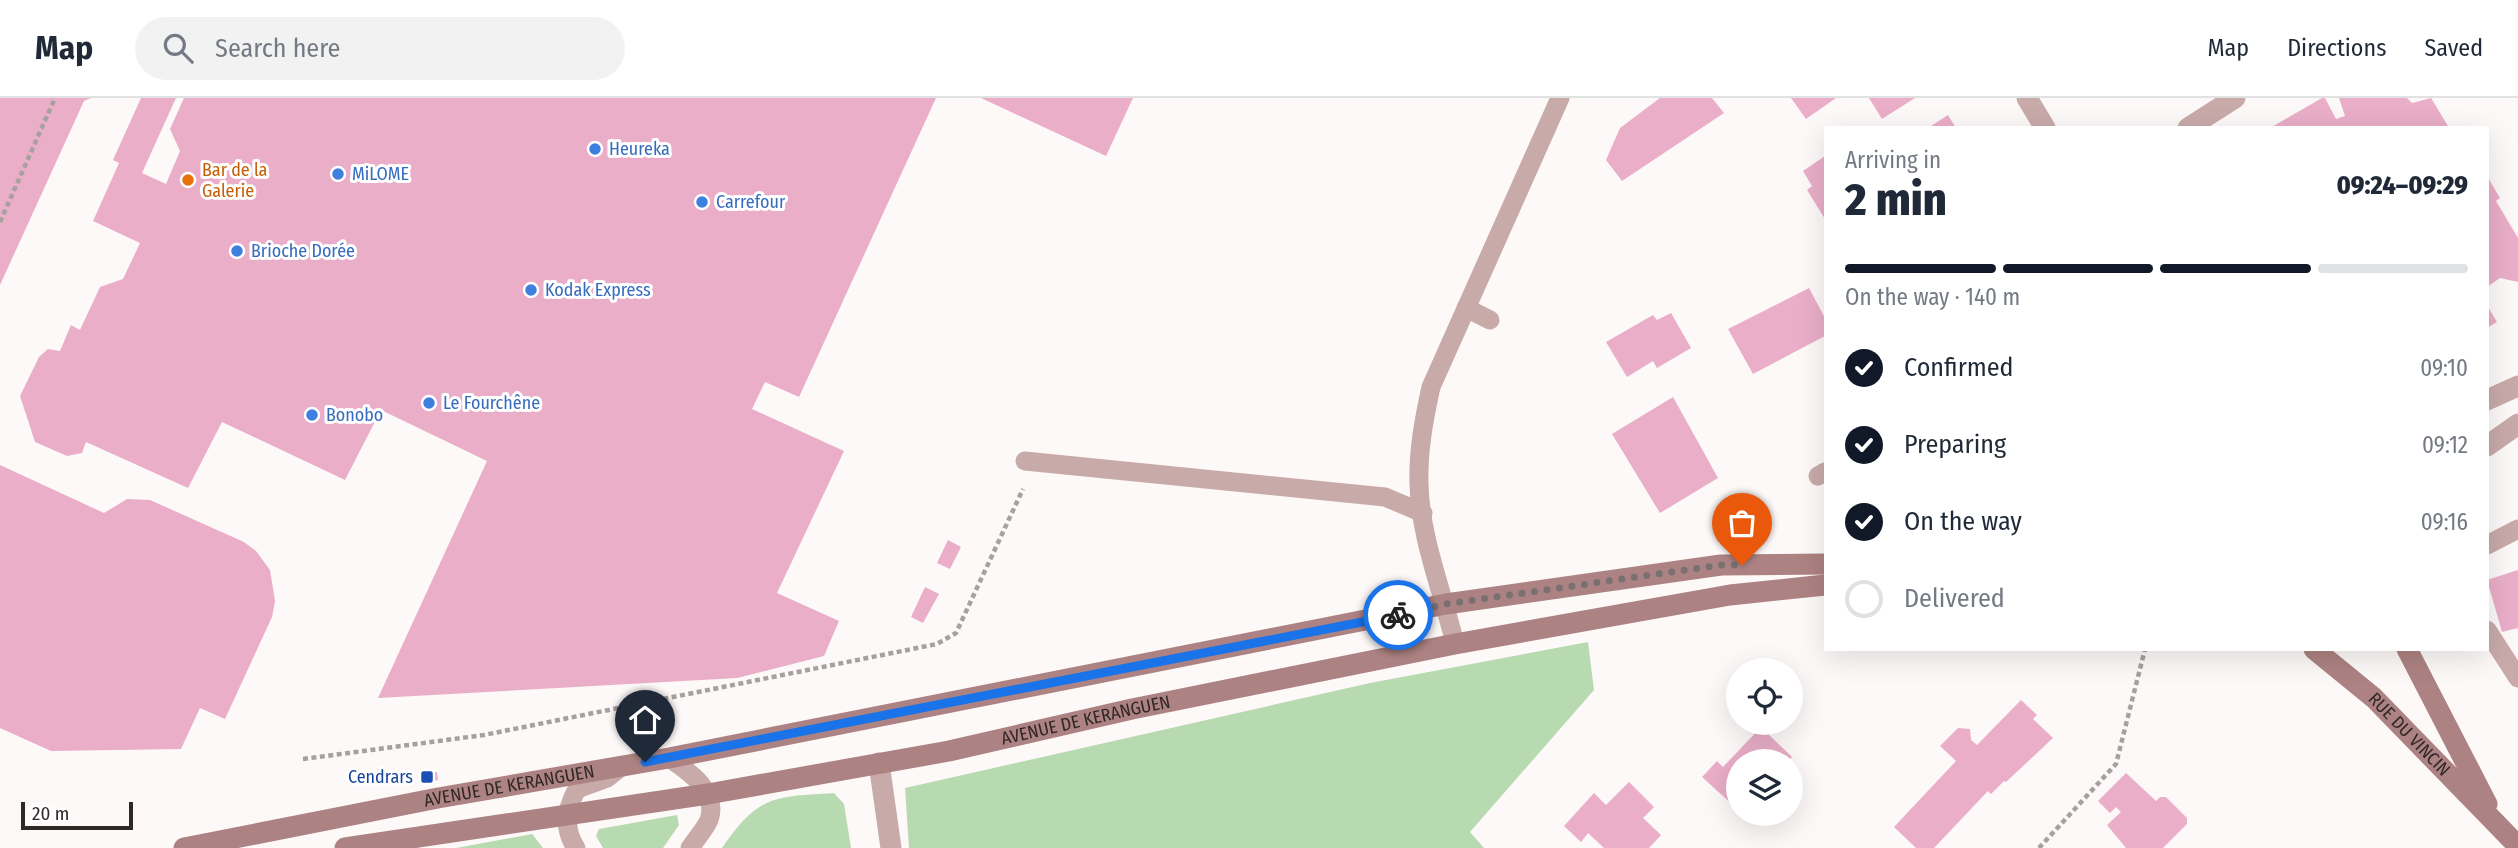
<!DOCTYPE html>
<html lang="en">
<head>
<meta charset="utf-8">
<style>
  body { margin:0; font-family:"Fira Sans Condensed",sans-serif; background:#f2f2f3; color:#1f2937; height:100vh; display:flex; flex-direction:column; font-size:26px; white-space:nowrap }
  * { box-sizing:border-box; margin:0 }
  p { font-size:23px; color:#747a83 }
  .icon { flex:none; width:38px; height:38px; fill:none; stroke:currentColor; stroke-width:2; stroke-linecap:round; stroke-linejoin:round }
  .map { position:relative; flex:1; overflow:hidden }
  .panel { position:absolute; left:1824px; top:28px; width:665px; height:525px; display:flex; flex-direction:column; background:#fff; border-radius:0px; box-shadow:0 7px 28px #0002 }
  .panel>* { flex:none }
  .fabs { position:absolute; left:1726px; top:560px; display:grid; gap:14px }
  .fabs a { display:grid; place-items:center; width:77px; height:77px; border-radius:50%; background:#fff; box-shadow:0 7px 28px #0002; font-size:35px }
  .scale { position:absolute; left:21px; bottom:18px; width:112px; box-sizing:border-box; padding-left:7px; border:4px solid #302826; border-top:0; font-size:19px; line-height:24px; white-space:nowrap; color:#302826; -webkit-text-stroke:5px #fff; paint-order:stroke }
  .pin { position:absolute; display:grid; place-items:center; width:60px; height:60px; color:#fff; margin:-72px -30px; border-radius:50% 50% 50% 0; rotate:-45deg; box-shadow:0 0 7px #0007 }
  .pin .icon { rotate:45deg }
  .courier { position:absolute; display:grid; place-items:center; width:70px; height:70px; margin:-35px; border:5px solid #1a73e8; border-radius:50%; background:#fff; color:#222; box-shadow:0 2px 9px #0007 }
  .head em { font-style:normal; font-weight:800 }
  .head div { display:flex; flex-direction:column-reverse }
  .head { display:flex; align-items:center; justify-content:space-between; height:119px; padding:0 21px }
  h1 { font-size:46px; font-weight:800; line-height:52px }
  .bar { display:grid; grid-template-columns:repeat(4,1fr); gap:10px 7px; align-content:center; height:84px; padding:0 21px }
  .bar i { height:9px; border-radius:5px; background:#e0e1e3 }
  .bar .on { background:#111827 }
  .bar p { grid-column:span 4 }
  ol { padding:0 21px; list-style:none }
  li { display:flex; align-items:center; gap:21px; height:77px }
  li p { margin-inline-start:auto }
  li .icon { padding:7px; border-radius:50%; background:#111827; color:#fff; stroke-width:4 }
  li:last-child { color:#747a83 }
  li i { width:38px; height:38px; border:4px solid #e0e1e3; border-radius:50% }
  header { display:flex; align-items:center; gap:42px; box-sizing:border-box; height:98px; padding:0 35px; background:#fff; border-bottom:2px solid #e0e1e3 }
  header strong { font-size:33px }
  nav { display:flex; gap:38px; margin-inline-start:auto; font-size:24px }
  .search { width:490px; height:63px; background:#f2f2f3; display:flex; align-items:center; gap:18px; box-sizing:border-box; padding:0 24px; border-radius:38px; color:#747a83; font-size:26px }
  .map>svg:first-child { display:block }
  .green { fill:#b8dab0 }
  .building { fill:#eaaec9 }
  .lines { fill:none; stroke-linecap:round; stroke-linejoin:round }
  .path { stroke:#a6a09f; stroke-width:4.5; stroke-dasharray:5 3.5; stroke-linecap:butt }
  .service { stroke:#c8aaa9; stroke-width:19 }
  .minor { stroke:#c8aaa9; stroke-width:21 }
  .tertiary { stroke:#c8aaa9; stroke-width:21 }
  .secondary { stroke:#ad8282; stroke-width:21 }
  .done { stroke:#787170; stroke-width:7; stroke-dasharray:0 12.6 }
  .route { stroke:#1a73e8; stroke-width:9 }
  .shop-dot { fill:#3f7fe0; stroke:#fff; stroke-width:2.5 }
  .food-dot { fill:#e8710a; stroke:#fff; stroke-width:2.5 }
  .transit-dot { fill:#1a4fb4; stroke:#fff; stroke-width:2.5 }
  .labels { text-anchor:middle; stroke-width:6; stroke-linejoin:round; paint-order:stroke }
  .shop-label { font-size:18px; fill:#366cbe; stroke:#fff; text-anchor:start }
  .food-label { font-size:18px; fill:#c56008; stroke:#fff; text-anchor:start }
  .street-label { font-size:18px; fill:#302826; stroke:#fff }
  .transit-label { font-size:18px; fill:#164399; stroke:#fff; text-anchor:end }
</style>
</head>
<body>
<header>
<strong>Map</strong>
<div class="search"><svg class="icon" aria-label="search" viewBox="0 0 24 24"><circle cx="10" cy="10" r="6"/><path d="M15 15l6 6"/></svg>Search here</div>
<nav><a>Map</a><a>Directions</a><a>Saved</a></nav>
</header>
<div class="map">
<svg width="2518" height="750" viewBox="0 0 2518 750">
  <rect width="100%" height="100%" fill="#fdf9f8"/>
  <!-- green -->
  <g class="green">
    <polygon points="1588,544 1594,592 1470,734 1484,750 909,750 905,690 1370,585"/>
    <path d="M834,695L844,706L851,750H722C759,697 772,699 834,695Z"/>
    <polygon points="677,717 679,727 663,750 603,750 596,738 599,731"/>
    <polygon points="532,736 543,750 456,750"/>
  </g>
  <!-- building -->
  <g class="building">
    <polygon points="0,0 91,0 84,3 0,187"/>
    <polygon points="141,0 176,0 142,75 166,86 180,53 170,31 184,0 936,0 799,299 765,284 752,311 844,353 777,495 839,523 824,558 737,580 378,600 487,363 381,312 345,382 222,324 188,390 86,344 82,355 67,358 35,344 20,298 39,259 48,251 60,253 71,227 80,232 100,189 123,181 140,145 93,123 119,65 113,62"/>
    <polygon points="981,0 1133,0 1106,58"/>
    <polygon points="1660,0 1712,0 1724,15 1622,83 1606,62 1620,30"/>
    <polygon points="1791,0 1836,0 1806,21"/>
    <polygon points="1869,0 1915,0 1882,21"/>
    <polygon points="2322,0 2325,0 2336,21 2345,18 2339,0 2407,0 2412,5 2431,0 2448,28 2270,30"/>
    <polygon points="1948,17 1956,30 1928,30"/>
    <polygon points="1825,58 1825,121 1807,92 1812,88 1803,73"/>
    <polygon points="2487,78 2500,100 2496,103 2518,140 2518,184 2500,180 2487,189"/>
    <polygon points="1809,190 1825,220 1825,238 1753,276 1728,231"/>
    <polygon points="2487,207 2497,224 2487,230"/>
    <polygon points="1671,215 1691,250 1657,270 1653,263 1627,279 1606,244 1653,217 1657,222"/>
    <polygon points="1673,299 1718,380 1660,415 1612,336"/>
    <polygon points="0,367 104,415 127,401 150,402 244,444 256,453 270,472 275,503 272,519 225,621 200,610 181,651 51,653 0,630"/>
    <polygon points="948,442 961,449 950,471 937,465"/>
    <polygon points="2518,472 2518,530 2502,534 2487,482"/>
    <polygon points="925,489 939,496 923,525 911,519"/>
    <polygon points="2021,602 2037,617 2033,621 2053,640 2006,684 2004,683 1991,696 1988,693 1934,750 1916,750 1894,729 1956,663 1940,648 1958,630 1970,631 1971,642 1977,647"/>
    <polygon points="1761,629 1792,659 1788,663 1738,663 1738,705 1735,709 1702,679 1717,663 1723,669"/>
    <polygon points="437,674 438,682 421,685 420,676"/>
    <polygon points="2126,675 2156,703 2160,699 2166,699 2187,720 2187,726 2163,750 2126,750 2107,727 2121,714 2116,709 2110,715 2098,703"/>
    <polygon points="1629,684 1654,709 1643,720 1661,737 1649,750 1604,750 1588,735 1581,744 1564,728 1594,695 1606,707"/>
  </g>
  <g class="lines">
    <!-- path -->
    <g class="path">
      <polyline points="0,124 55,0"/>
      <polyline points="303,661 484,637 937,546 956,535 1023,391"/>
      <polyline points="2039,750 2116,666 2145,551"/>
    </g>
    <!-- service -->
    <g class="service">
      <polyline points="1466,210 1490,222"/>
      <polyline points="1025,363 1385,399 1423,415"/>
      <polyline points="1818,378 1825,374"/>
      <polyline points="2487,447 2518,431"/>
      <polyline points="2487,532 2518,580"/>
      <path d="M1455,546C1443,494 1420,440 1419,386C1418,352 1424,321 1431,289L1560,0"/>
      <path d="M669,660C688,673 719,693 709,722C705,731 696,741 690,750"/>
      <path d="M576,750C563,731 566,711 577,691L607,680L621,669"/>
    </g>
    <!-- minor -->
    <g class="minor">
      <polyline points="2027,0 2045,30"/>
      <polyline points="2188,30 2235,0"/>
      <polyline points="879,665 891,750"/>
    </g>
    <!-- tertiary -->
    <g class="tertiary">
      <polyline points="2487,302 2518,288"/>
      <polyline points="2487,348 2518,326"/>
    </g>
    <!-- secondary -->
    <g class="secondary">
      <path id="s1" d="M2314,551L2374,600L2518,748"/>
      <polyline points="2407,551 2487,706"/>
      <path id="s2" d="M184,750L438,700L669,660L1446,506L1721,467L1825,466"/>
      <path id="s3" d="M345,750L708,696L949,653L1132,611L1455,546L1730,497L1825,487"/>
    </g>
  </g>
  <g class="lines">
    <!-- done -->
    <polyline class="done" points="1398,517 1446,506 1721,467 1742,467"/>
    <!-- route -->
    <polyline class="route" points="645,664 1398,517"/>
  </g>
  <!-- markers -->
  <g class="shop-dot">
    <circle cx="595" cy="51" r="7"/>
    <circle cx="338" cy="76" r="7"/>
    <circle cx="702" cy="104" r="7"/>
    <circle cx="237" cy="153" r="7"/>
    <circle cx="531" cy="192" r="7"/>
    <circle cx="429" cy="305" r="7"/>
    <circle cx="312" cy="317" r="7"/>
  </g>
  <circle class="food-dot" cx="188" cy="82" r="7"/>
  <rect class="transit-dot" x="420" y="672" width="14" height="14" rx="3.5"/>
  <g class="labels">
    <!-- shop labels -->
    <g class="shop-label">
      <text x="609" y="57">Heureka</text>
      <text x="352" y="82">MiLOME</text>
      <text x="716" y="110">Carrefour</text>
      <text x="251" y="159">Brioche Dorée</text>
      <text x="545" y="198">Kodak Express</text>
      <text x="443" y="311">Le Fourchêne</text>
      <text x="326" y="323">Bonobo</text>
    </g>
    <!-- food labels -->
    <g class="food-label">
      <text x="202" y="78">Bar de la<tspan x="202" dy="21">Galerie</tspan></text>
    </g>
    <!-- street labels -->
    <g class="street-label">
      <text dy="6" stroke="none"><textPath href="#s3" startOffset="752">AVENUE DE KERANGUEN</textPath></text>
      <text dy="6" stroke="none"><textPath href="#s1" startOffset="128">RUE DU VINCIN</textPath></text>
      <text dy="6" stroke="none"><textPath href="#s2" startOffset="331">AVENUE DE KERANGUEN</textPath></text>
    </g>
    <!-- transit labels -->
    <g class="transit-label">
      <text x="413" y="685">Cendrars</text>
    </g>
  </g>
</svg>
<div class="fabs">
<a><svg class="icon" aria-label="locate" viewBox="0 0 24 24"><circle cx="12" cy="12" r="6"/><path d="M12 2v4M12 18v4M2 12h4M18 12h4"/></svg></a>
<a><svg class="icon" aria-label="layers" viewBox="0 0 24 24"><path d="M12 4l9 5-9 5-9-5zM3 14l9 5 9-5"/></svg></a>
</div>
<div class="scale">20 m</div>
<div class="pin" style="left:1742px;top:467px;background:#ea580c"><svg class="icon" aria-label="bag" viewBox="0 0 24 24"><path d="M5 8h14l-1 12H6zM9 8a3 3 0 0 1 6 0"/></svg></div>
<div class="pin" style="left:645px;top:664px;background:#1f2937"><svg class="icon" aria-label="home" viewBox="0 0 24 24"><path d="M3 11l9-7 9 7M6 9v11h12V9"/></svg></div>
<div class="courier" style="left:1398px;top:517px"><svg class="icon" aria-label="bike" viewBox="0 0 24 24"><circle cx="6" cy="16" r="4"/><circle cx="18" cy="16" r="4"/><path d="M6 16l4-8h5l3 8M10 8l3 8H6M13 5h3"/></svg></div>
<section class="panel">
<div class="head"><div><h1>2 min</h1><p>Arriving in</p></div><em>09:24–09:29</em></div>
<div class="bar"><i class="on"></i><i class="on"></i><i class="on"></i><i></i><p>On the way · 140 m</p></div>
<ol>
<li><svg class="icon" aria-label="check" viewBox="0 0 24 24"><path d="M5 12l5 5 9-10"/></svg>Confirmed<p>09:10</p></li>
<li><svg class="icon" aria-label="check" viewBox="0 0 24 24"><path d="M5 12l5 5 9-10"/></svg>Preparing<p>09:12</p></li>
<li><svg class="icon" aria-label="check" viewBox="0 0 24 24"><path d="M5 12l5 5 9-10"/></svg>On the way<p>09:16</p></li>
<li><i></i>Delivered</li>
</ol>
</section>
</div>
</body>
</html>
